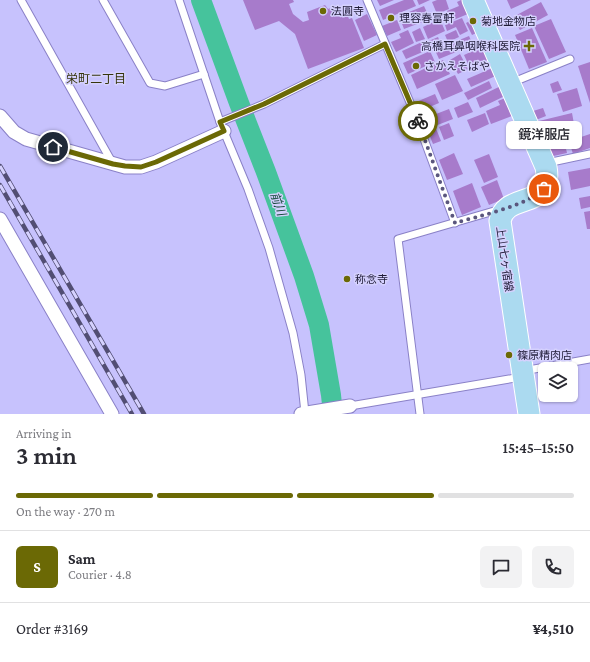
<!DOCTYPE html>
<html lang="en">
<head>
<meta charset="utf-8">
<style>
  body { margin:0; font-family:"Crimson Pro","Noto Sans JP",serif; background:#f2f2f3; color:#2b2b33; height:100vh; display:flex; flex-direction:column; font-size:15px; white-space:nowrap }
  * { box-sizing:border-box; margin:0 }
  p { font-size:13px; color:#7c7c81 }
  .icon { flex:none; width:22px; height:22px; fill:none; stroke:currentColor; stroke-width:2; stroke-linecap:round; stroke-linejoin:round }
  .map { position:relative; height:414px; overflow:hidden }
  .side { display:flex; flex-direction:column; background:#fff; flex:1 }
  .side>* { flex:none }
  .fabs { position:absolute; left:538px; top:362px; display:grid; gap:8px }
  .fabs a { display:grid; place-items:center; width:40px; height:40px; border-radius:6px; background:#fff; box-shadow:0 1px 3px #0004; font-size:20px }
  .pin { position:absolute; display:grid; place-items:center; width:34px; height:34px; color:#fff; margin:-17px; border:2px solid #fff; border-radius:50%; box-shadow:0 1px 4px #0007 }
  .courier { position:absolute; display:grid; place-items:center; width:40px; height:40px; margin:-20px; border:3px solid #6b6905; border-radius:50%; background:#fff; color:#222; box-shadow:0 1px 5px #0007 }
  .bubble { position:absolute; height:28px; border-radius:6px; background:#fff; box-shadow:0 1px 3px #0004; font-size:13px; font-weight:600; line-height:28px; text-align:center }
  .head em { font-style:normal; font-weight:600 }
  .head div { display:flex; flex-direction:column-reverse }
  .head { display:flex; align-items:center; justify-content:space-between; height:68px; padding:0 16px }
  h1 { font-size:26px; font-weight:600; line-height:30px }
  .bar { display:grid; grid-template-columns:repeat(4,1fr); gap:6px 4px; align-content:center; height:48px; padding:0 16px }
  .bar i { height:5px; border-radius:3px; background:#e1e1e2 }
  .bar .selected { background:#6b6905 }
  .bar p { grid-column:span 4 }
  .line { display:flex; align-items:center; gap:10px; padding:0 16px; border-top:1px solid #e1e1e2 }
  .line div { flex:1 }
  .round { display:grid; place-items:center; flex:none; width:42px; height:42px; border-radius:6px; background:#f2f2f3 }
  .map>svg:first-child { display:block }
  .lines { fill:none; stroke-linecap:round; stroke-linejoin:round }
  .river { stroke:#46c39c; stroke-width:20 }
  .building { fill:#a77bcb }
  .lane-casing { stroke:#8a81c7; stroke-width:9 }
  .street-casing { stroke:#8a81c7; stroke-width:15 }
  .primary-casing { stroke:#fff; stroke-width:23 }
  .lane { stroke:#fff; stroke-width:7 }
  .street { stroke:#fff; stroke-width:13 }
  .primary { stroke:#abdaf0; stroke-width:21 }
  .rail-casing { stroke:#524e73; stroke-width:4.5 }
  .rail { stroke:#d5d1fe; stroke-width:3; stroke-dasharray:9; stroke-linecap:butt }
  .done { stroke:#5a567d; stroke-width:4; stroke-dasharray:0 7.2 }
  .route { stroke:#6b6905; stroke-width:5 }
  .poi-dot { fill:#6b6905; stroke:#d5d1fe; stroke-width:1.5 }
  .labels { text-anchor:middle; stroke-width:3; stroke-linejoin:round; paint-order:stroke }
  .poi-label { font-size:11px; fill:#201c38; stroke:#d5d1fe; text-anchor:start }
  .street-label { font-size:11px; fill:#201c38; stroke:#d5d1fe }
  .neighbourhood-label { font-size:12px; fill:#36350b; stroke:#d5d1fe }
  .water-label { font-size:12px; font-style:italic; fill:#0e4434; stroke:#d5d1fe }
</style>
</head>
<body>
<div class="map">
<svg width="590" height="414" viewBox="0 0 590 414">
  <rect width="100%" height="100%" fill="#c7c2fd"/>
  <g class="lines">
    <!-- river -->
    <polyline class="river" points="201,0 239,103 266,172 304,276 319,325 331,395 333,414"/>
  </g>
  <!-- building -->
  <g class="building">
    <polygon points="243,0 293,0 294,2 289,4 293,14 303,22 309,20 307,12 325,5 328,9 339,5 342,14 346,12 349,19 352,18 364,48 308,69 295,34 279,21 255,30"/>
    <polygon points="377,0 394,0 380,6"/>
    <polygon points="404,0 413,0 416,6 383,20 379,10"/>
    <polygon points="417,0 430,0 419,5"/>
    <polygon points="437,0 446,0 449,9 437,14 432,2"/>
    <polygon points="461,0 470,0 475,11 451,21 447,11 459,6 457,2"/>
    <polygon points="507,0 531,0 511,9"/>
    <polygon points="541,2 548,15 520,30 513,17"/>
    <polygon points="424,6 430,19 404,29 399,16"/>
    <polygon points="367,14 377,35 364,41 355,20"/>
    <polygon points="477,17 483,30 472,35 466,23"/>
    <polygon points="462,18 468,31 460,35 456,27 447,31 445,25"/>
    <polygon points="440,19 445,31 428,39 423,27"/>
    <polygon points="551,19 566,52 549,59 534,26"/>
    <polygon points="397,20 401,30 387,36 382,26"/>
    <polygon points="420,28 425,39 416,42 412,32"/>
    <polygon points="532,28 547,62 529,69 515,35"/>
    <polygon points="408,30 414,43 396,52 391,42 401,38 399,34"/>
    <polygon points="456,30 459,37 448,42 445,35"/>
    <polygon points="469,36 473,45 439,59 435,50"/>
    <polygon points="438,37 441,45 427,50 424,43"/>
    <polygon points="422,42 425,51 406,59 402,51"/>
    <polygon points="488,44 494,57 470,68 464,55"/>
    <polygon points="430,51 435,62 408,74 403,63"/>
    <polygon points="460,54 468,69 458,74 450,60"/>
    <polygon points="443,60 450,74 417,89 411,75"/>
    <polygon points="590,62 590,103 578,66"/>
    <polygon points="497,66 500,74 471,87 467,79"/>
    <polygon points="455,75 463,91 442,100 435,84"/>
    <polygon points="489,81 492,88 468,100 464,93"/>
    <polygon points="558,81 562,90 553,93 550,84"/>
    <polygon points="505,84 509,94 480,108 476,98"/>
    <polygon points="577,88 582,106 563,112 557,94"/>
    <polygon points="435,94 439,103 420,111 416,102"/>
    <polygon points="510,96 517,114 491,124 486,111 500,105 498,101"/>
    <polygon points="468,102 473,112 458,118 454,108"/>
    <polygon points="543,108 546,116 536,120 533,111"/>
    <polygon points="449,109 453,119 435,126 441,141 433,144 423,119"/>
    <polygon points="485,113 489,124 472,132 467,120"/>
    <polygon points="572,113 574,124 541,132 539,121"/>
    <polygon points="449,123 454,136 444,140 439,127"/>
    <polygon points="567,128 570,139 564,140 567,153 549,157 544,134"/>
    <polygon points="590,134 590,148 573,154 569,141"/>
    <polygon points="454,153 463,174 447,180 439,160"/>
    <polygon points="489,154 498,177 484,183 474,160"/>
    <polygon points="590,168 590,186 571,190 568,172"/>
    <polygon points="497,180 504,199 489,205 481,187"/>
    <polygon points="472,183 481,207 462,215 453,191"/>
    <polygon points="590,196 590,207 581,209 579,198"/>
    <polygon points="590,211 590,229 587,229 584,212"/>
  </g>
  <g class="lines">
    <defs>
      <g id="lane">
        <polyline points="21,0 113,164"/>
        <polyline points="103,0 150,83 165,86 204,74"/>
        <polyline points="179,0 220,122 248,189 269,248 293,333 301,375 305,413"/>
        <polyline points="367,0 414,112 455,223"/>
        <polyline points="511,83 570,59"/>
        <polyline points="220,122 264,104 385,44"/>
        <polyline points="547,163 590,154"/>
        <polyline points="523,371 590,359"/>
        <polyline points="350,406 521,377"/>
        <polyline points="420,414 398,239 501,209"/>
      </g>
      <g id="street">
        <polyline points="0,116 14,132 26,139 125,167 141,167 156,162 224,131"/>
        <polyline points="0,219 112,414"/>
        <polyline points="301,414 350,406"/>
      </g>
      <path id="primary" d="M473,0L546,167C554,211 505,191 500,221L529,414"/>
    </defs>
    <!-- lane casing -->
    <use href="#lane" class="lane-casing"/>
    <!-- street casing -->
    <use href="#street" class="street-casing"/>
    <!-- primary casing -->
    <use href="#primary" class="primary-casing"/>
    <!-- lane -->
    <use href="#lane" class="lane"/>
    <!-- street -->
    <use href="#street" class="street"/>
    <!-- primary -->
    <use href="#primary" class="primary"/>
    <defs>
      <g id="rail">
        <polyline points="0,166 144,414"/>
        <polyline points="0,185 132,414"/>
      </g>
    </defs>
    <!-- rail casing -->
    <use href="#rail" class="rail-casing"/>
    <!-- rail -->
    <use href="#rail" class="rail"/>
  </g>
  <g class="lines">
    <!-- done -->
    <path class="done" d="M418,121L455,223C479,216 526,206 544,189"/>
    <!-- route -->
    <polyline class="route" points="53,147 113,164 125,166 141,167 156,162 224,131 220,122 264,104 385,44 418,121"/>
  </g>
  <!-- markers -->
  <g class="poi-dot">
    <circle cx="323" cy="11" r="4"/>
    <circle cx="391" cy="18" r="4"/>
    <circle cx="473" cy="21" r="4"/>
    <path d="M527 40h4v4h4v4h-4v4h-4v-4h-4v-4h4z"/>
    <circle cx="416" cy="66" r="4"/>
    <circle cx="347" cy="279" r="4"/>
    <circle cx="509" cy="355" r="4"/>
  </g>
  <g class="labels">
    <!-- poi labels -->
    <g class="poi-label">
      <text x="331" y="15">法圓寺</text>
      <text x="399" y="22">理容春富軒</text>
      <text x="481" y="25">菊地金物店</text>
      <text x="520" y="50" text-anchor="end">高橋耳鼻咽喉科医院</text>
      <text x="424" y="70">さかえそばや</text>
      <text x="355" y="283">称念寺</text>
      <text x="517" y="359">篠原精肉店</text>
    </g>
    <!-- street labels -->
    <g class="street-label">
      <text transform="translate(505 259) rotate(82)" y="4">上山七ヶ宿線</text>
    </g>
    <!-- neighbourhood labels -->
    <g class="neighbourhood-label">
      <text x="96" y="83">栄町二丁目</text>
    </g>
    <!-- water labels -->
    <g class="water-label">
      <text transform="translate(278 204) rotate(70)" y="4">前川</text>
    </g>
  </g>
</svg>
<div class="fabs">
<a><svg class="icon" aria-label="layers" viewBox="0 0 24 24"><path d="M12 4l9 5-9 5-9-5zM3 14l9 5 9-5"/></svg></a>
</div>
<div class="pin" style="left:544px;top:189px;background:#ea580c"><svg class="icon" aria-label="bag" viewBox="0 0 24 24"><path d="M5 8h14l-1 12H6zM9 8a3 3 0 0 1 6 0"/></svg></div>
<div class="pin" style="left:53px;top:147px;background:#1f2937"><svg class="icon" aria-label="home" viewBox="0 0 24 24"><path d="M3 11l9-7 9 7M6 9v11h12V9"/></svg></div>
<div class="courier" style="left:418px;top:121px"><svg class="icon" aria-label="bike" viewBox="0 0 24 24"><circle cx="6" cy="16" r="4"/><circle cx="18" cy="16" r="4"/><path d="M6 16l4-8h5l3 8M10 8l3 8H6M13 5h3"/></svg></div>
<div class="bubble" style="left:506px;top:121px;width:76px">鏡洋服店</div>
</div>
<section class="side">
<div class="head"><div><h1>3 min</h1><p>Arriving in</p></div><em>15:45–15:50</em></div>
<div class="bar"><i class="selected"></i><i class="selected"></i><i class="selected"></i><i></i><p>On the way · 270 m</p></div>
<div class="line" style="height:72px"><b class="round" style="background:#6b6905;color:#fff">S</b><div><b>Sam</b><p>Courier · 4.8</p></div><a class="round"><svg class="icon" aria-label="chat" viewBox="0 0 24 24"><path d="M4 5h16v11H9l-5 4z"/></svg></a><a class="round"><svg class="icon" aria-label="phone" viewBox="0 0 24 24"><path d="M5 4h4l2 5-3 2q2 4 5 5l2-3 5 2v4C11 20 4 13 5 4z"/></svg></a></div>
<div class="line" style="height:52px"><div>Order #3169</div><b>¥4,510</b></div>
</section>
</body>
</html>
